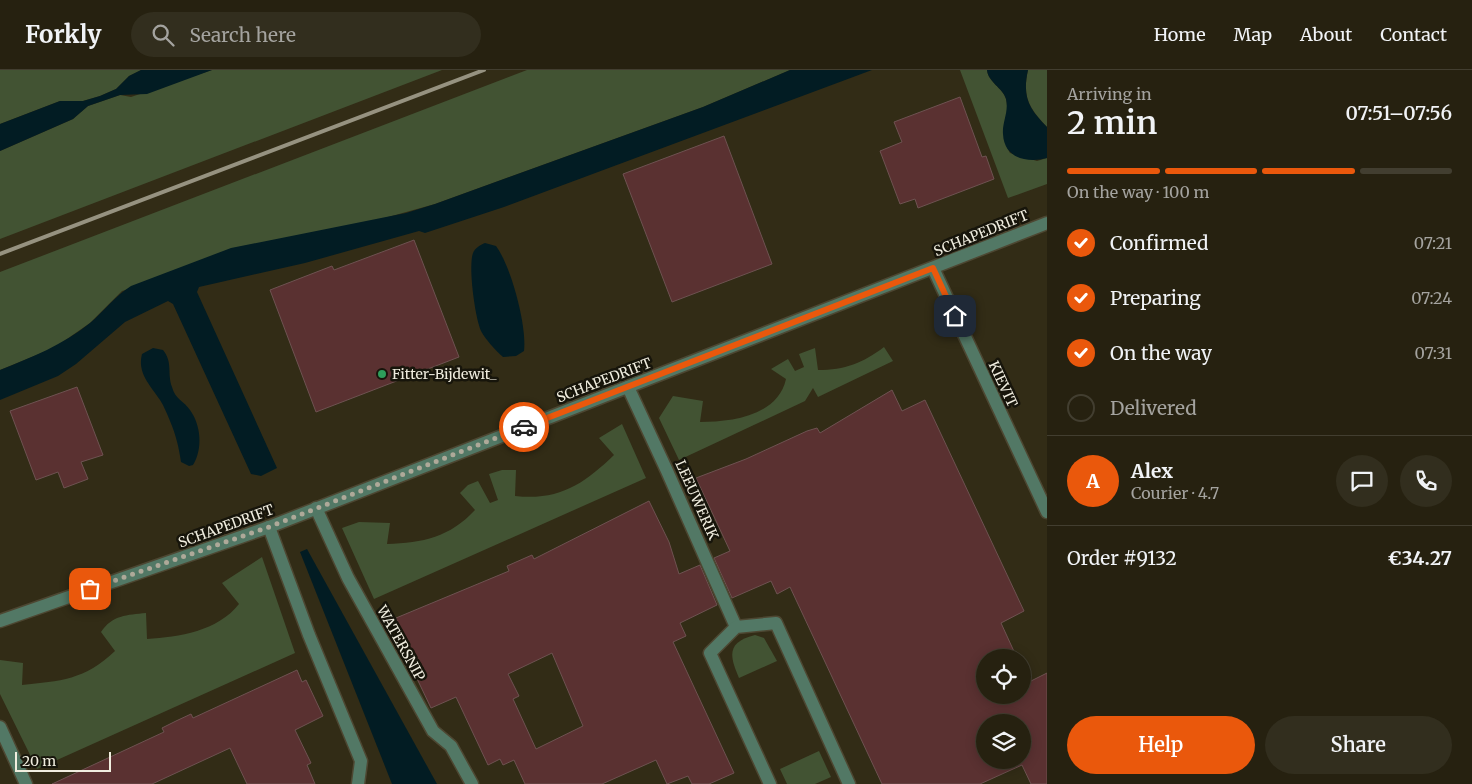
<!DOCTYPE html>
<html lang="en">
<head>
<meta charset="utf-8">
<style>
  body { margin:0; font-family:Merriweather,serif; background:#322e1e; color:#f1f3f6; height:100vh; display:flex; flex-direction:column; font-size:19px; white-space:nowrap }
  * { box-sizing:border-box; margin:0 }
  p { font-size:16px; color:#a4a39f }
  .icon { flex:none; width:28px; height:28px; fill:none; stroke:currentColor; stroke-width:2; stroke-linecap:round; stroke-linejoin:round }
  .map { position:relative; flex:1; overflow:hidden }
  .sheet { display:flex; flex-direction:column; background:#262110; width:425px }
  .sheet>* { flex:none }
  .fabs { position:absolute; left:976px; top:579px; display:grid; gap:10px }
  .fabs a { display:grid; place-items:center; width:55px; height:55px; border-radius:50%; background:#262110; box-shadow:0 2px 12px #0003,0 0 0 1px #423e30; font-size:25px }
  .scale { position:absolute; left:15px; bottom:12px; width:96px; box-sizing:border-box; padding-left:5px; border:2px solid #f0eddf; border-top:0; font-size:14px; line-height:18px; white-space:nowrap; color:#f0eddf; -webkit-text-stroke:4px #17150b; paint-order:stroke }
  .pin { position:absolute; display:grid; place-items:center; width:42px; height:42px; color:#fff; margin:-21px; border-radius:10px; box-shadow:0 2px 8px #0006 }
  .courier { position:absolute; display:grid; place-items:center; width:50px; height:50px; margin:-25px; border:4px solid #ea580c; border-radius:50%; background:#fff; color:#222; box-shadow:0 1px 6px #0007 }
  .head em { font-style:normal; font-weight:600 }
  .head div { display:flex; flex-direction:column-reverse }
  .head { display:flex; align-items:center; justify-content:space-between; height:85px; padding:0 20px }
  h1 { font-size:32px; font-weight:600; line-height:38px }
  .bar { display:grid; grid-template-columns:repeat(4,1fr); gap:8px 5px; align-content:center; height:60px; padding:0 20px }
  .bar i { height:6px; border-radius:4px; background:#423e30 }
  .bar .selected { background:#ea580c }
  .bar p { grid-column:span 4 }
  .line { display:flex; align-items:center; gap:12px; padding:0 20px; border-top:1px solid #423e30 }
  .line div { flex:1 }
  .round { display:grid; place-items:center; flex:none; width:52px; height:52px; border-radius:26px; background:#322e1e }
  ol { padding:0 20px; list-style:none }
  li { display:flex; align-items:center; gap:15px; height:55px }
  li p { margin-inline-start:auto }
  li .icon { padding:5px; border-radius:50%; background:#ea580c; color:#fff; stroke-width:4 }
  li:last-child { color:#a4a39f }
  li i { width:28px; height:28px; border:2px solid #423e30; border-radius:50% }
  .cta { display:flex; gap:10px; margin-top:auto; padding:10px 20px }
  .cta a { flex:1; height:58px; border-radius:30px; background:#ea580c; color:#fff; font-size:20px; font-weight:600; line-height:58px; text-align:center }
  .cta a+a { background:#322e1e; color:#f1f3f6 }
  header { display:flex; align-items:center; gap:30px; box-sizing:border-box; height:70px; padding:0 25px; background:#262110; border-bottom:1px solid #423e30 }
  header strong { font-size:24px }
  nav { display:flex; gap:28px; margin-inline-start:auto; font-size:18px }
  .search { width:350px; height:45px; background:#322e1e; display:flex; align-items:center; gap:12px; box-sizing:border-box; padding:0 18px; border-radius:28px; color:#a4a39f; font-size:19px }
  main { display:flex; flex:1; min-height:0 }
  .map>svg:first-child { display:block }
  .green { fill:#425333 }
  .water { fill:#021c23 }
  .building { fill:#5a3131; stroke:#6e5251; fill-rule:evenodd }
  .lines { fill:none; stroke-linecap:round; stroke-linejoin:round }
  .minor-casing { stroke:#4d4732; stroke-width:15 }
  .minor { stroke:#527865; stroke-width:12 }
  .rail { stroke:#969280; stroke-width:4 }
  .done { stroke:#aea999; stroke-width:5; stroke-dasharray:0 9 }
  .route { stroke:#ea580c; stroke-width:6 }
  .leisure-dot { fill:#2e9e5b; stroke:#17150b; stroke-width:2 }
  .labels { text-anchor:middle; stroke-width:5; stroke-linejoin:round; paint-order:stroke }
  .street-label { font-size:14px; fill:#f0eddf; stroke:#17150b }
  .poi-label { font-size:14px; fill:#f0eddf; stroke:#17150b; text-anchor:start }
</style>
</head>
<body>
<header>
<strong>Forkly</strong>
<div class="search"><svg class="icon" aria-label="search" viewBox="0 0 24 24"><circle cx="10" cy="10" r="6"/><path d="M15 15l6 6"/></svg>Search here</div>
<nav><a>Home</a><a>Map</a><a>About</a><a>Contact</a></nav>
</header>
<main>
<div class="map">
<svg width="1047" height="714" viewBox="0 0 1047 714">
  <rect width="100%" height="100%" fill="#322c16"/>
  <!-- green -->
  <g class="green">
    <polygon points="0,0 141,0 129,6 116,19 100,26 83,31 60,31 0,54"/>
    <polygon points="212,0 442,0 0,169 0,81 73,49 88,36 120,25 131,27"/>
    <polygon points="527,0 790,0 703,37 435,134 122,221 90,253 54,278 0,300 0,202"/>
    <path d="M960,0H987C988,12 1003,18 1006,29C1011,51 996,57 1010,83L1037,91L1047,88V114L1008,128Z"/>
    <path d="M1028,0H1047V57C1029,38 1022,27 1028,0Z"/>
    <path d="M884,277L893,291L818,327L813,318L805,331L679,390L659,348L673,326L703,331L700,352C731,352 778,346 786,309L771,299L788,289L795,301L804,297L799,284L815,278L818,300C845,300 863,293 884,277Z"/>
    <path d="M622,354L646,408L374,529L342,458L359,452L390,453L387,474C423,473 450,467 475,440L460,423L468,415L478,411L490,433L498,430L489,404L502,400H516L515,426C559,431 584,414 614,385L599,368Z"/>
    <path d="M262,487L295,583L37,699L0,624V590L23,593L22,615C60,611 85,610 115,581L101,562C112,545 127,545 146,543L147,569C179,567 218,561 239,534L222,513Z"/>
    <path d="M755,565L764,568L777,591L739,608C729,585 727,572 755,565Z"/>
    <polygon points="819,681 831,707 815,714 787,714 780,699"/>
  </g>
  <!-- water -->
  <g class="water">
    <polygon points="141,0 212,0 147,24 120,25 88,36 73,49 0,81 0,54 60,31 83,31 100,26 116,19 129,6"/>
    <path d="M790,0H872L504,137L425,163L419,161L305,193L199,217L197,222L277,398L261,406L251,404L173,234L168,231L125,252L76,294L58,306L0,330V300C32,287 63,275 90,253C104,241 115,226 131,216L231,178L406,143L435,134L703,37Z"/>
    <path d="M987,0H1028C1022,27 1029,39 1047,57V88C1028,93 1004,89 1003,64C1002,52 1009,42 1006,29C1003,18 988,12 987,0Z"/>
    <path d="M485,173L496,176C511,196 527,256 524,281L516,286L503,287C495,280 486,270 481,261C475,248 468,196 473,183C475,178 480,175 485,173Z"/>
    <path d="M153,278L163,280C173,292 167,303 172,317C175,329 184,331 190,340C201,355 203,379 193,395L189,396L181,392C179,378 176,365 170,351C167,344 164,336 160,330C150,315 137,303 142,284Z"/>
    <polygon points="307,479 437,714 392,714 300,482"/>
  </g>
  <!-- building -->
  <g class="building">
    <polygon points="960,27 982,87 986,86 994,109 918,138 915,129 900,134 880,81 902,72 894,52"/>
    <polygon points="724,66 772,194 672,232 623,104"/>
    <polygon points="414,170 459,287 316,342 270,220 332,196 334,200"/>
    <polygon points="77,317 103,385 81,392 88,409 64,418 58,402 36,410 10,341"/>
    <path d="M892,320L902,341L925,330L1024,541L1001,553L1017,588H985V625H1022V598L1029,612L1047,603V714H1031L1022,695L980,714H882L790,517L777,524L771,511L732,528L714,488L730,481L696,408L746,389L807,361L817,358L820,363ZM985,652H1022V690H985Z"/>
    <path d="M649,431L669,472L679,504L700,495L717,535L680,553L686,566L673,572L734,703L709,714H692L688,706L667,714L656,690L602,714H525L514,690L503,695L500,689L488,695L456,627L431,638L410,594L396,548L509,501L507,496L532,485L534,489ZM552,583L583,656L536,679L513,629L519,626L508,604Z"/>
    <polygon points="297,600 302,612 306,610 323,646 295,660 311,693 307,695 315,714 247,714 230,678 152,714 52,714 164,662 162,658 176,651 191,644 193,648"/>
  </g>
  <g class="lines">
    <defs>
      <g id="minor">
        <polyline points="933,198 1047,442"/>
        <polyline points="628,317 667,401 736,557"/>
        <polyline points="316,438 348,508 433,661 451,676 472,714"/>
        <polyline points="269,457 309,565 361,691 358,714"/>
        <polyline points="0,551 269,457 1047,153"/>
        <polyline points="0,657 26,714"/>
        <polyline points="770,714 710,583 736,557 776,553 849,714"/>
      </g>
    </defs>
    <!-- minor casing -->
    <use href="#minor" class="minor-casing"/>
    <!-- minor -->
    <use href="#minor" class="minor"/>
    <!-- rail -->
    <polyline class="rail" points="0,184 484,0"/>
  </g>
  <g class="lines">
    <!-- done -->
    <polyline class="done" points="90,519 269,457 524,357"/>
    <!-- route -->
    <polyline class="route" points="524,357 933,198 955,246"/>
  </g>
  <!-- markers -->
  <circle class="leisure-dot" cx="382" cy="304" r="5"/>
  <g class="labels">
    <!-- street labels -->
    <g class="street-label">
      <text transform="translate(981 163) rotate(-22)" y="5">SCHAPEDRIFT</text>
      <text transform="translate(604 310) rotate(-21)" y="5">SCHAPEDRIFT</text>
      <text transform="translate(1003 314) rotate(65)" y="5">KIEVIT</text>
      <text transform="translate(697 430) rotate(66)" y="5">LEEUWERIK</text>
      <text transform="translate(226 456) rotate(-20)" y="5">SCHAPEDRIFT</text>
      <text transform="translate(401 573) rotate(61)" y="5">WATERSNIP</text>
    </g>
    <!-- poi labels -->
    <g class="poi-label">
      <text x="392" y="309">Fitter-Bijdewit_</text>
    </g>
  </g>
</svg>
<div class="fabs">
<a><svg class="icon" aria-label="locate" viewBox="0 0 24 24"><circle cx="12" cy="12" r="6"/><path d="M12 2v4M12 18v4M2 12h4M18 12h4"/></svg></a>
<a><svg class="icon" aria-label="layers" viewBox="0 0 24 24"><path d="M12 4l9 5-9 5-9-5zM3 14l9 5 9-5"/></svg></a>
</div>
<div class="scale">20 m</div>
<div class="pin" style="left:90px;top:519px;background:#ea580c"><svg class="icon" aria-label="bag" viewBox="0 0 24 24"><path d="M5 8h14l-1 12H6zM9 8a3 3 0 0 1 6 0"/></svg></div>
<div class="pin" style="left:955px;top:246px;background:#1f2937"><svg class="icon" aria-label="home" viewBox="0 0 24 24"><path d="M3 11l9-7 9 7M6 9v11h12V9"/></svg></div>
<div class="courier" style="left:524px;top:357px"><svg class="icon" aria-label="car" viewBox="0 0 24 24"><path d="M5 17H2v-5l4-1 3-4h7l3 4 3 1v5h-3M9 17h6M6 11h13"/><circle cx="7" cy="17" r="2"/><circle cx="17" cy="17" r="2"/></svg></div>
</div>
<section class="sheet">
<div class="head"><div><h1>2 min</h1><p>Arriving in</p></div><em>07:51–07:56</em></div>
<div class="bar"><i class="selected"></i><i class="selected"></i><i class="selected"></i><i></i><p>On the way · 100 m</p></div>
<ol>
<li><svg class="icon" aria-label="check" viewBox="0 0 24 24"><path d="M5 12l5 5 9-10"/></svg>Confirmed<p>07:21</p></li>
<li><svg class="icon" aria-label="check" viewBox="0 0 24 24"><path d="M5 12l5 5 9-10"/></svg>Preparing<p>07:24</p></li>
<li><svg class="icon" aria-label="check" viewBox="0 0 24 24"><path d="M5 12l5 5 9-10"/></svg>On the way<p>07:31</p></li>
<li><i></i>Delivered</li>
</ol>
<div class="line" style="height:90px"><b class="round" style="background:#ea580c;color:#fff">A</b><div><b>Alex</b><p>Courier · 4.7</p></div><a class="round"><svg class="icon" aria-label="chat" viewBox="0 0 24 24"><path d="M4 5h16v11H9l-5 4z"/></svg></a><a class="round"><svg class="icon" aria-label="phone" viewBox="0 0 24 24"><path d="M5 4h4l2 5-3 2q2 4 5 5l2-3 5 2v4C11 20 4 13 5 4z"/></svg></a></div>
<div class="line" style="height:65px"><div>Order #9132</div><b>€34.27</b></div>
<div class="cta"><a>Help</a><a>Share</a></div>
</section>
</main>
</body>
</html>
